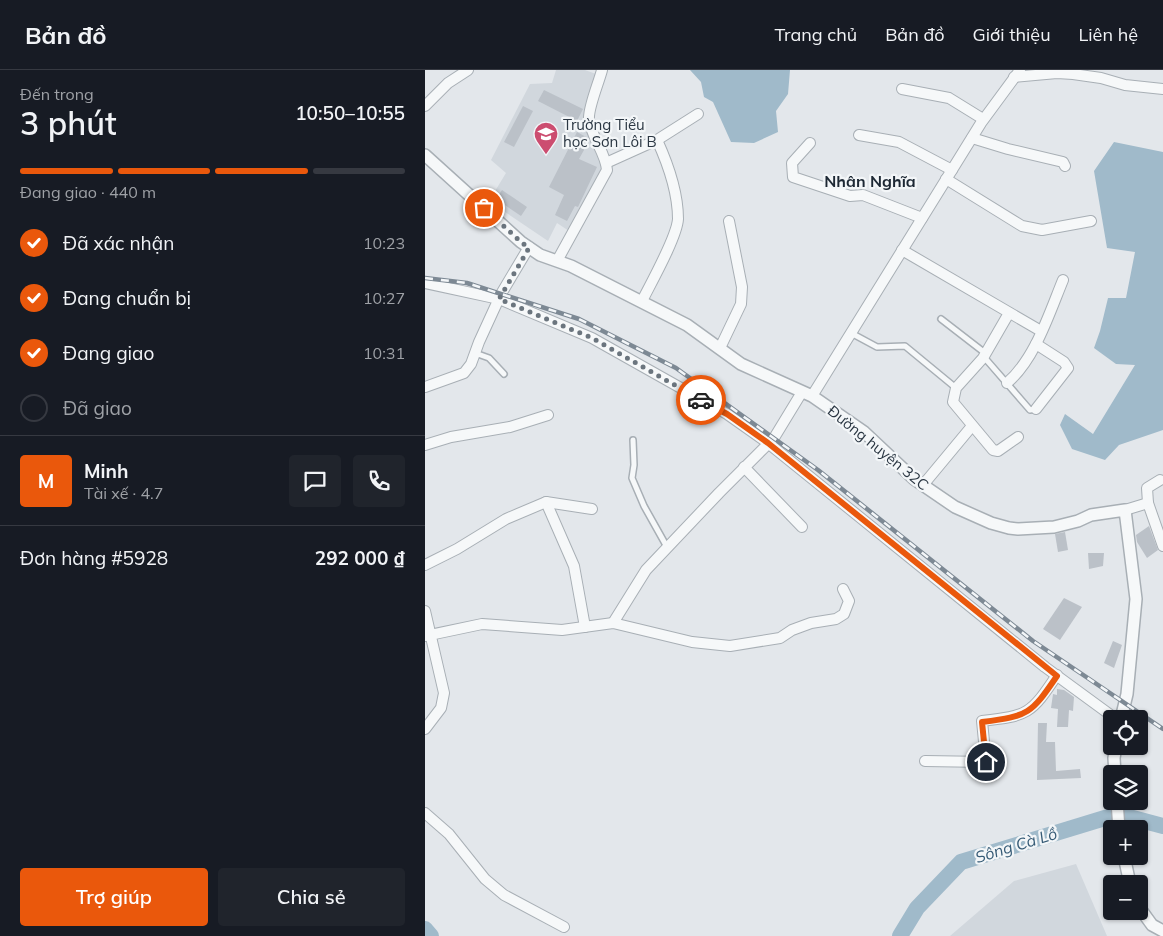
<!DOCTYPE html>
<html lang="vi">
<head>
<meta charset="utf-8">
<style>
  body { margin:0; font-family:Mulish,sans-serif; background:#20242c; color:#f1f3f6; height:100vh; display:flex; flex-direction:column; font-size:19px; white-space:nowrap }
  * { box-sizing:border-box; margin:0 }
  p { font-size:16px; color:#9ea1a6 }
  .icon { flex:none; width:28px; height:28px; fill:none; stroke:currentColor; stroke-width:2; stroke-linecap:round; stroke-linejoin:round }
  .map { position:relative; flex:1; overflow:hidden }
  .side { display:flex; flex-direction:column; background:#171b24; width:425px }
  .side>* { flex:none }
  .tools { position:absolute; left:678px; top:640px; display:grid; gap:10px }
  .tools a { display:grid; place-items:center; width:45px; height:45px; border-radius:5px; background:#171b24; box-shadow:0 1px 4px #0004; font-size:25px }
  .pin { position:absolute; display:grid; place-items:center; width:42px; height:42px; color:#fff; margin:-21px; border:2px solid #fff; border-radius:50%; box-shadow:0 1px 5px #0007 }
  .courier { position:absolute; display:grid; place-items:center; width:50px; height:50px; margin:-25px; border:4px solid #ea580c; border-radius:50%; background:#fff; color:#222; box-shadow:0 1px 6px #0007 }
  .overview em { font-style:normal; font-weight:600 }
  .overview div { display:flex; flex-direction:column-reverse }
  .overview { display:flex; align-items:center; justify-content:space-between; height:85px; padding:0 20px }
  h1 { font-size:32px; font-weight:600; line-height:38px }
  .bar { display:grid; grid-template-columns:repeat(4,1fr); gap:8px 5px; align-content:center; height:60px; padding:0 20px }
  .bar i { height:6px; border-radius:4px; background:#363941 }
  .bar .current { background:#ea580c }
  .bar p { grid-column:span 4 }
  .line { display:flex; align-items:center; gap:12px; padding:0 20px; border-top:1px solid #363941 }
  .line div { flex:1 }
  .round { display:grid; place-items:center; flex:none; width:52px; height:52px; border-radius:5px; background:#20242c }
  ol { padding:0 20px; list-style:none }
  li { display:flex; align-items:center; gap:15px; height:55px }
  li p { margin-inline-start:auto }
  li .icon { padding:5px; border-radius:50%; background:#ea580c; color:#fff; stroke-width:4 }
  li:last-child { color:#9ea1a6 }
  li i { width:28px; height:28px; border:2px solid #363941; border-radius:50% }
  .action { display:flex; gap:10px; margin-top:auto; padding:10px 20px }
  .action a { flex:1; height:58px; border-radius:5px; background:#ea580c; color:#fff; font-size:20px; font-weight:600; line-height:58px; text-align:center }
  .action a+a { background:#20242c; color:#f1f3f6 }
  header { display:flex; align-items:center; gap:30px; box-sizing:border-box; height:70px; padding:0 25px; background:#171b24; border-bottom:1px solid #363941 }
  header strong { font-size:24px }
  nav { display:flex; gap:28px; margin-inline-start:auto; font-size:18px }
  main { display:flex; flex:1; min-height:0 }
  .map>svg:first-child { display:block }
  .built { fill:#d1d7dd }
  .water { fill:#a0baca }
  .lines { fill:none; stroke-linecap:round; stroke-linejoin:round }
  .river { stroke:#a0baca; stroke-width:16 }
  .building { fill:#bbc1c8 }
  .service-casing { stroke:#a8afb5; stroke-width:8 }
  .minor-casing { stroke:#a8afb5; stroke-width:12 }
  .tertiary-casing { stroke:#a8afb5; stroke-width:14 }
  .service { stroke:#f6f8f9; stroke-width:5 }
  .minor { stroke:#f6f8f9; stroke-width:10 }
  .tertiary { stroke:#f6f8f9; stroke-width:11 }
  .rail-casing { stroke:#7d8994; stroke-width:4.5 }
  .rail { stroke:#f3f6f8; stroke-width:2.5; stroke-dasharray:8; stroke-linecap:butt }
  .done { stroke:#6b757e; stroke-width:5; stroke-dasharray:0 9 }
  .route { stroke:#ea580c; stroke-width:6 }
  .labels { text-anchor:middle; stroke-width:4.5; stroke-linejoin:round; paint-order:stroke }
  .poi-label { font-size:15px; fill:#2b3743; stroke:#f3f6f8; text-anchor:start }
  .street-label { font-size:15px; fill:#2b3743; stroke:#f3f6f8 }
  .neighbourhood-label { font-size:16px; font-weight:bold; fill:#1d2834; stroke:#f3f6f8 }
  .water-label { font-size:16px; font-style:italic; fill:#365b76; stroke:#f3f6f8 }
</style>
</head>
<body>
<header>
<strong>Bản đồ</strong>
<nav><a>Trang chủ</a><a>Bản đồ</a><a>Giới thiệu</a><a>Liên hệ</a></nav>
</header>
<main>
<section class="side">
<div class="overview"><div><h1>3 phút</h1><p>Đến trong</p></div><em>10:50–10:55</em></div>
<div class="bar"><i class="current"></i><i class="current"></i><i class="current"></i><i></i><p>Đang giao · 440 m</p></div>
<ol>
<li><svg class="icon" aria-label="check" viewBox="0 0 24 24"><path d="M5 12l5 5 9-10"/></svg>Đã xác nhận<p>10:23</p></li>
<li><svg class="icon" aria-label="check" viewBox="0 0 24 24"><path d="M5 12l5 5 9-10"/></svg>Đang chuẩn bị<p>10:27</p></li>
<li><svg class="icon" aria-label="check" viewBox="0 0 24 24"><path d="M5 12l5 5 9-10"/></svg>Đang giao<p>10:31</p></li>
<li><i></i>Đã giao</li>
</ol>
<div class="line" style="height:90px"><b class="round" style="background:#ea580c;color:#fff">M</b><div><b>Minh</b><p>Tài xế · 4.7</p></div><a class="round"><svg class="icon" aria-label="chat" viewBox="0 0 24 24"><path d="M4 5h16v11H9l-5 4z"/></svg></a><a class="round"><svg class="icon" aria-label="phone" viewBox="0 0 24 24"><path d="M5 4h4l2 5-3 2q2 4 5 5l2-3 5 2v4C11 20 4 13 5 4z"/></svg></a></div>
<div class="line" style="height:65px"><div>Đơn hàng #5928</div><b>292 000 ₫</b></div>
<div class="action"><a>Trợ giúp</a><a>Chia sẻ</a></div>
</section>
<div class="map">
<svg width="738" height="866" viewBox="0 0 738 866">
  <rect width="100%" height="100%" fill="#e3e7eb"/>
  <!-- built -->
  <g class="built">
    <polygon points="131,0 160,0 171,4 161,47 178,97 144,161 132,153 123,171 64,131 81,103 66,90 105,14 127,13"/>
    <polygon points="651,794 682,866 525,866 589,811"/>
  </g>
  <!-- water -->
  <g class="water">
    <polygon points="265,0 365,0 363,24 351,41 353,62 329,73 306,72 288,32 279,27 276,12"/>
    <polygon points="689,72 738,82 738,360 694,375 680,390 647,379 635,355 640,344 668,364 710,295 691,294 669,278 675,261 683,228 701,228 710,182 682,178 669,101"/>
  </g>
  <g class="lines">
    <!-- river -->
    <g class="river">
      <polyline points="0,859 6,866"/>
      <polyline points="475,866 492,838 536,792 693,744 738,756"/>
    </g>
  </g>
  <!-- building -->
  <g class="building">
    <polygon points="119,20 158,39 152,51 113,31"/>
    <polygon points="98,36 108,41 89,77 79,72"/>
    <polygon points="152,62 163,68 164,71 154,89 172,97 153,137 150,136 142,151 130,145 139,125 124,117"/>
    <polygon points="77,120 102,137 96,146 71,129"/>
    <polygon points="724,456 733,480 722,488 712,472 711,465"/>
    <polygon points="640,462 643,480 633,482 630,464"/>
    <polygon points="663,483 679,483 678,496 664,499"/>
    <polygon points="639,528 657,537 635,570 618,559"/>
    <polygon points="688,571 697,575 689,598 679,593"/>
    <polygon points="632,619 639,620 649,627 648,641 644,640 643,657 632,657 633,639 626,638 628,624 632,625"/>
    <polygon points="613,653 622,653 621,672 630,672 631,701 655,699 656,708 612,710"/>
  </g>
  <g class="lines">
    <defs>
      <g id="service">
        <polyline points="516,249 560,283"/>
        <polyline points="426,263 452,277 480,276 531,318"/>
        <polyline points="50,283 64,288 79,304"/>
        <polyline points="559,287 605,340 611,339"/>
        <polyline points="208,370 209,395 207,408 219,436 242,477"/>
      </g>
      <g id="minor">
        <polyline points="589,7 632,3 648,4 676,8 700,15 738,19"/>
        <polyline points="477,19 524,28 558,49"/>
        <polyline points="0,36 23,13 43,0"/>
        <polyline points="434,65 474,72 527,100"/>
        <polyline points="547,68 583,79 638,92 640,96"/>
        <polyline points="385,73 367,93 368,107 425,126 438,125 497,148"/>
        <polyline points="181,93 232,70 273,44"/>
        <polyline points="521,109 597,156 617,160 666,151"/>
        <polyline points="477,180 616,261"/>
        <path d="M132,191L182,100C181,83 166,67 164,49C163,38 174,12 177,0"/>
        <polyline points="0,213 74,229 167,268 302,344 343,373 620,597 691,649"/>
        <path d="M217,231C226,213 252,167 253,149C253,121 243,94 232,70"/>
        <polyline points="584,243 558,288 531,318 528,332 568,380 573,381 593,367"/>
        <polyline points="611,274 639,292 643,298 611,339"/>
        <polyline points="295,278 316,234 317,217 304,151"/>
        <path d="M582,313C610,289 624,244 638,210"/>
        <polyline points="0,317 39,303 46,294 54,272 76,224 104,177"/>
        <polyline points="387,326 556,53 595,0"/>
        <polyline points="0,375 26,367 85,357 123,345"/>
        <polyline points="319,397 377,457"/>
        <polyline points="498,415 547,356"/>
        <polyline points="121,432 149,496 160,557"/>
        <polyline points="723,433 722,418 735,410"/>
        <polyline points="700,440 723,433 738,476"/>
        <polyline points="0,495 32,479 81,449 121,432 167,439"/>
        <polyline points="0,541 19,623 16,638 0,659"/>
        <polyline points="188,553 221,500 294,423 349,368 377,322"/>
        <polyline points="0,566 57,554 137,560 188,553 267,572 305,576 355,568 367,560 386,553 411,549 419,544 424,531 418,519"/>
        <path d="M500,691L561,692L557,651C603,646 606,644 632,605"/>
        <polyline points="0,743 24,764 60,809 79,825 139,857"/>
      </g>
      <g id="tertiary">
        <polyline points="0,85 96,172 115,185 146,196 262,255 316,294 387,326 439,362 489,409 530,437 566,453 584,458 593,459 629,457 653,451 666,445 700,440 711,529 702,624 696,649"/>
        <polyline points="690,704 689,688 691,676"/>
        <polyline points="692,731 694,759"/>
        <polyline points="699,786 705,814"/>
        <polyline points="714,837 727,855 738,861"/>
      </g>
    </defs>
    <!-- service casing -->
    <use href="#service" class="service-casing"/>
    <!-- minor casing -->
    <use href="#minor" class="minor-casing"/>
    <!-- tertiary casing -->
    <use href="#tertiary" class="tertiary-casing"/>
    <!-- service -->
    <use href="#service" class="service"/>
    <!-- minor -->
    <use href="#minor" class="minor"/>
    <!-- tertiary -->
    <use href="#tertiary" class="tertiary"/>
    <defs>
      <polyline id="rail" points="0,208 42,213 154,249 251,298 393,400 608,571 738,659"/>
    </defs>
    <!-- rail casing -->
    <use href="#rail" class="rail-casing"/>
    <!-- rail -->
    <use href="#rail" class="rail"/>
  </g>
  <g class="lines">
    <!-- done -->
    <polyline class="done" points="59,138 96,172 104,178 74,229 167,268 276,330"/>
    <!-- route -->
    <path class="route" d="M276,330L302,344L343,373L632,606C606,644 604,646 557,652L561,692"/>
  </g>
  <!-- icons -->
  <defs>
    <symbol id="school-pin" viewBox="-11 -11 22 30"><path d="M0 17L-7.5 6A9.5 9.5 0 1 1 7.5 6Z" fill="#cc4d70" stroke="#f3f6f8"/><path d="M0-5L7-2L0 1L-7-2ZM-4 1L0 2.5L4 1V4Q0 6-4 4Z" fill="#fff"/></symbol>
  </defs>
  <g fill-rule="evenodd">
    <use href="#school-pin" x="107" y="50" width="28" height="38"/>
  </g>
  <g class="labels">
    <!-- poi labels -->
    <g class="poi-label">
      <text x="138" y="60">Trường Tiểu<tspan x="138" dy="17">học Sơn Lôi B</tspan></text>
    </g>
    <!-- street labels -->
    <g class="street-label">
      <text transform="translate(453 378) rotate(39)" y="5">Đường huyện 32C</text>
    </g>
    <!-- neighbourhood labels -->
    <g class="neighbourhood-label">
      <text x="445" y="117">Nhân Nghĩa</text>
    </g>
    <!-- water labels -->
    <g class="water-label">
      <text transform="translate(591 775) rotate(-17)" y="6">Sông Cà Lồ</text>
    </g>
  </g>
</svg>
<div class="tools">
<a><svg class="icon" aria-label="locate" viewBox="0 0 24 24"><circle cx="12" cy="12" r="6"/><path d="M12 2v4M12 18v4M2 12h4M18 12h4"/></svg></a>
<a><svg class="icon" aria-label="layers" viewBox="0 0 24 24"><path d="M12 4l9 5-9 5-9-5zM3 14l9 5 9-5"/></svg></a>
<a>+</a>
<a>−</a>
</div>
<div class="pin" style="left:59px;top:138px;background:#ea580c"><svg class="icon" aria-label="bag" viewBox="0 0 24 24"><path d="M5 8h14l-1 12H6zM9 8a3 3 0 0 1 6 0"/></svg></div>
<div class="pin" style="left:561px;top:692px;background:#1f2937"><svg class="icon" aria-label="home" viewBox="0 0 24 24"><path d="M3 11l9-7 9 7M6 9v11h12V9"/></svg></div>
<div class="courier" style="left:276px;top:330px"><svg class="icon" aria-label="car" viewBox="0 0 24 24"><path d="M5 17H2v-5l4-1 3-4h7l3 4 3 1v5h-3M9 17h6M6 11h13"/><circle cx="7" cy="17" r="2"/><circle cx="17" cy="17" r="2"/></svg></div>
</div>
</main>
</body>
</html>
